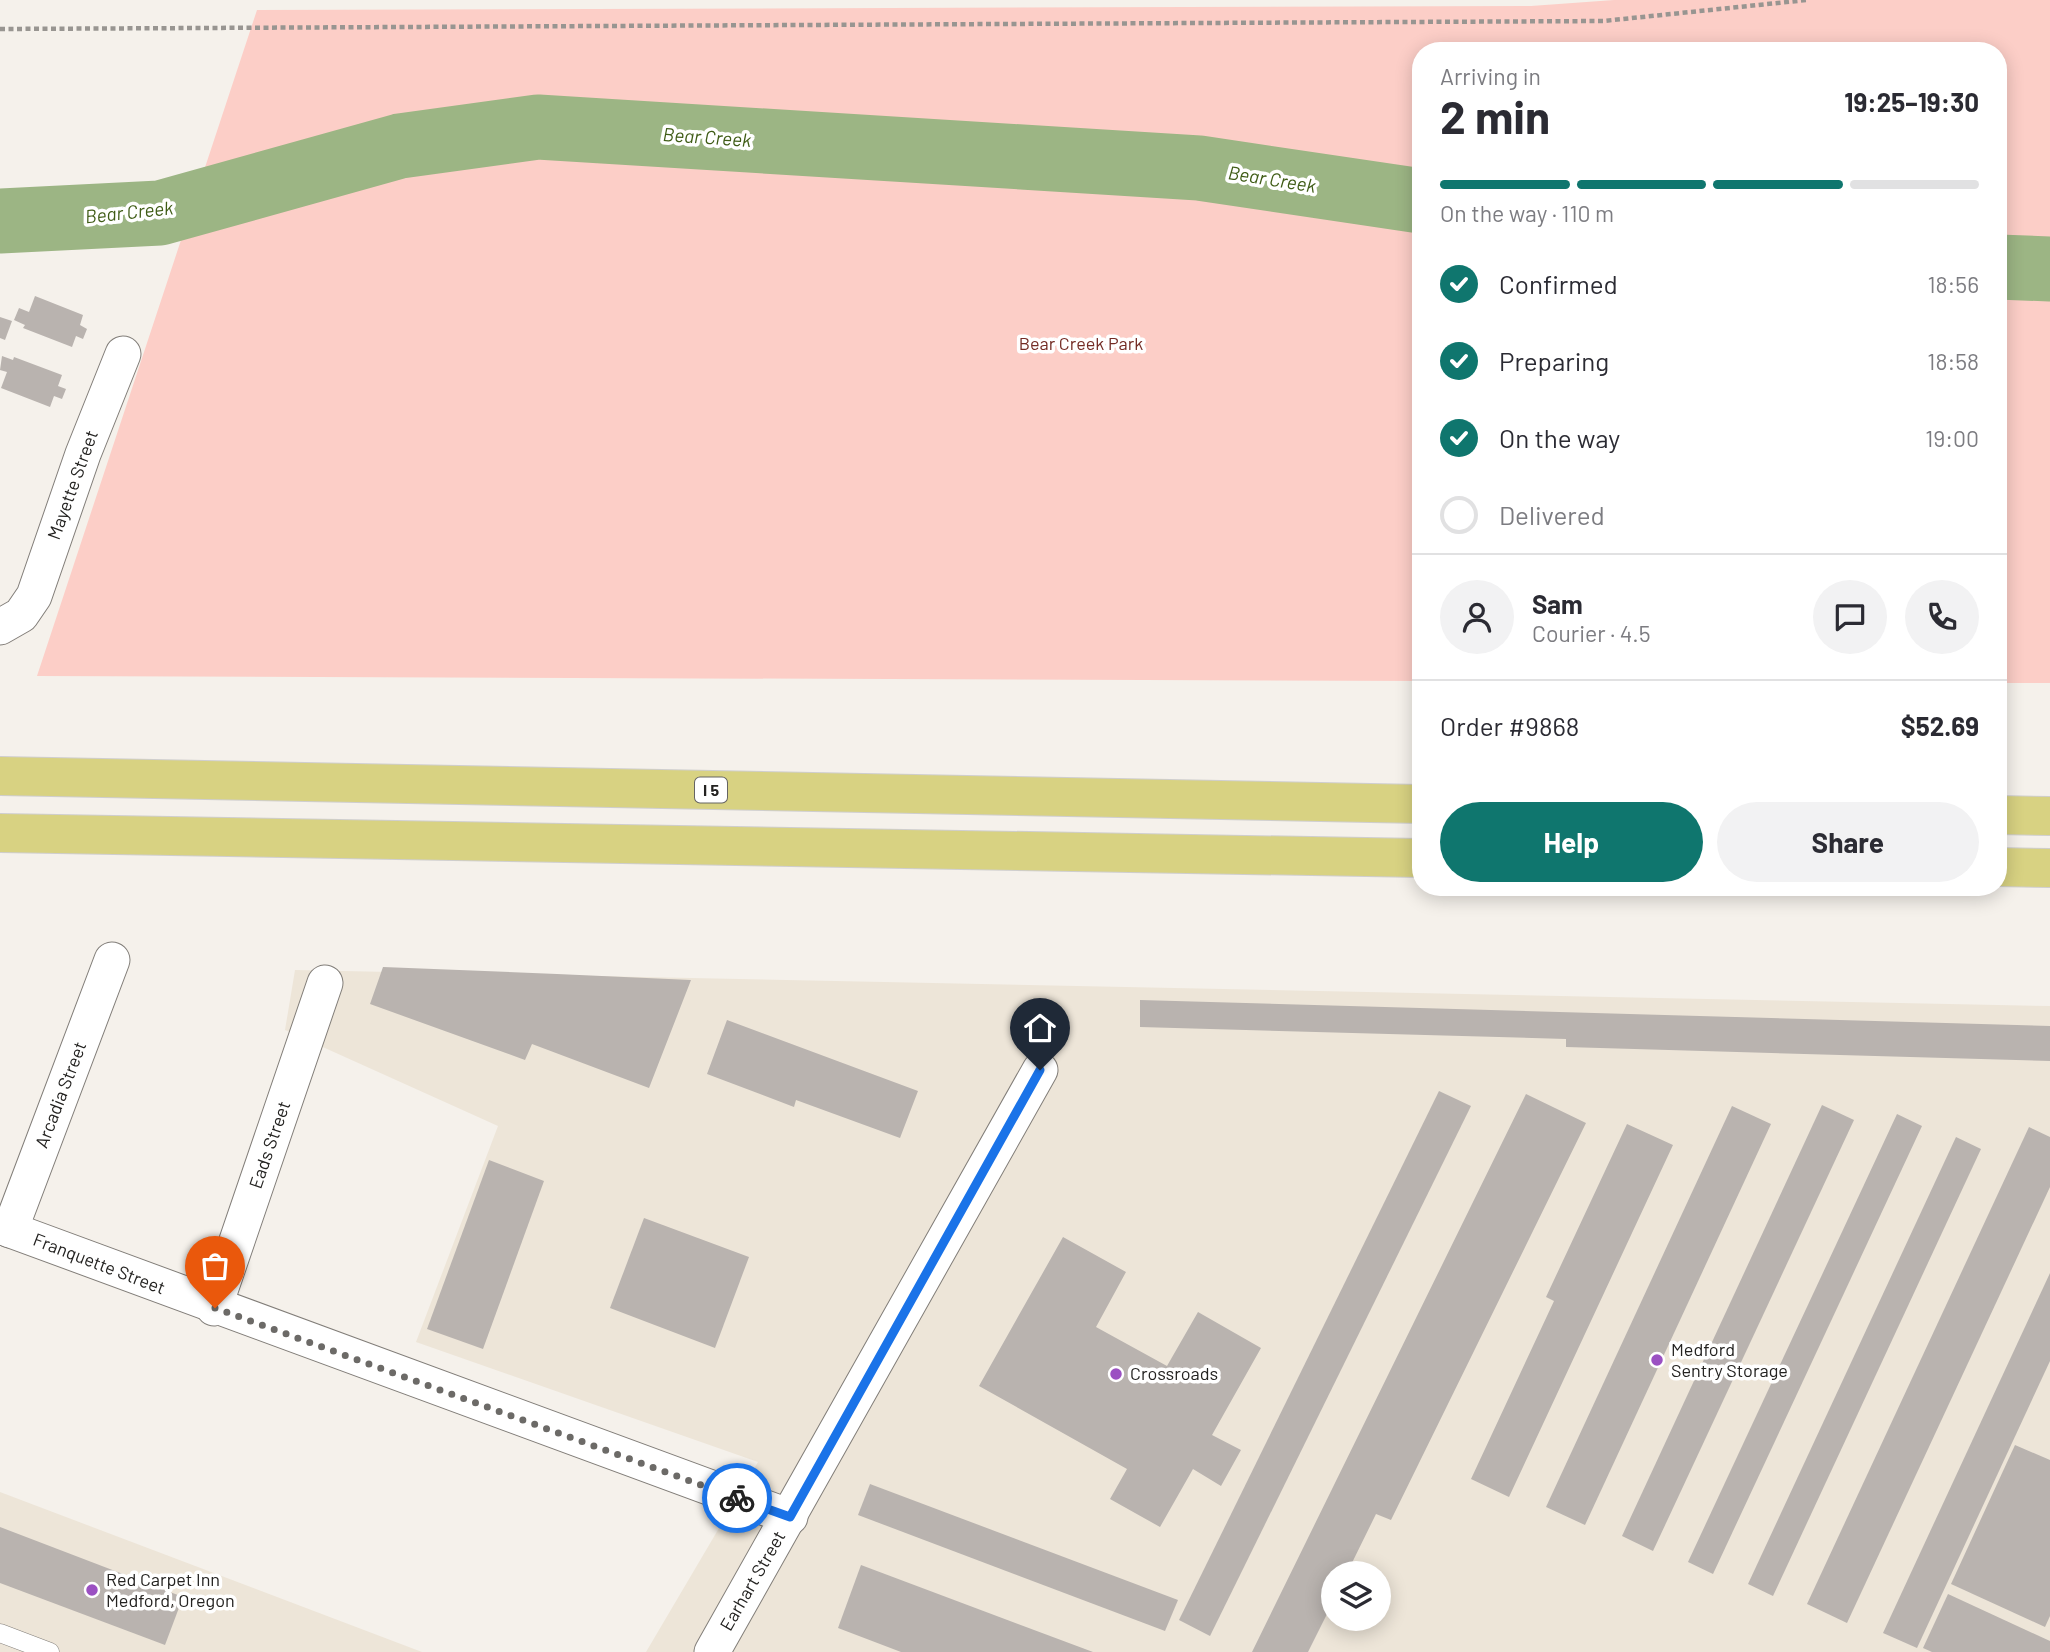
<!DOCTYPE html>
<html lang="en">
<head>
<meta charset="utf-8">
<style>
  body { margin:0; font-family:Barlow,sans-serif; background:#f2f2f3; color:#2b2b33; height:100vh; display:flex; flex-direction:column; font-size:26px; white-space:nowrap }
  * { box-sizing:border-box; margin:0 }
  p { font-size:23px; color:#7c7c81 }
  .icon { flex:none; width:38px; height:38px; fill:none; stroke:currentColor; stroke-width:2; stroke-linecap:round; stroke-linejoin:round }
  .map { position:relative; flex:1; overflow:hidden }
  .details { position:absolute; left:1412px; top:42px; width:595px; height:854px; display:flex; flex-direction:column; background:#fff; border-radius:28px; box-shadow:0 4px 18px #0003 }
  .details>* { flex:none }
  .tools { position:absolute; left:1321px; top:1561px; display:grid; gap:14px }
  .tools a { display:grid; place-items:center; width:70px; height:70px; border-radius:50%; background:#fff; box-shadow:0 4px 18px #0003; font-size:35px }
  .pin { position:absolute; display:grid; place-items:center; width:60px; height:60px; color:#fff; margin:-72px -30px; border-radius:50% 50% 50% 0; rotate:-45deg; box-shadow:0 0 7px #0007 }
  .pin .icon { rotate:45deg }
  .courier { position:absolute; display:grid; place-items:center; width:70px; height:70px; margin:-35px; border:5px solid #1a73e8; border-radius:50%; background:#fff; color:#222; box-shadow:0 2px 9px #0007 }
  .overview em { font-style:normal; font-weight:700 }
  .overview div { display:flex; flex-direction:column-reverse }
  .overview { display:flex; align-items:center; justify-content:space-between; height:119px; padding:0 28px }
  h1 { font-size:46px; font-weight:700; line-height:52px }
  .bar { display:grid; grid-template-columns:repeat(4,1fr); gap:10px 7px; align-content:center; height:84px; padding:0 28px }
  .bar i { height:9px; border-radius:5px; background:#e1e1e2 }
  .bar .active { background:#0f766e }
  .bar p { grid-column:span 4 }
  .line { display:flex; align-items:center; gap:18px; padding:0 28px; border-top:2px solid #e1e1e2 }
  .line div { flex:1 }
  .round { display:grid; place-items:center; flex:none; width:74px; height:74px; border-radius:37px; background:#f2f2f3 }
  ol { padding:0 28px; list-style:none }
  li { display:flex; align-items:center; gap:21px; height:77px }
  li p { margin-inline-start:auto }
  li .icon { padding:7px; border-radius:50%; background:#0f766e; color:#fff; stroke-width:4 }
  li:last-child { color:#7c7c81 }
  li i { width:38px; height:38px; border:4px solid #e1e1e2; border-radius:50% }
  .action { display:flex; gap:14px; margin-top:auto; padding:14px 28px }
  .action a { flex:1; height:80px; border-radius:42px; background:#0f766e; color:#fff; font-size:28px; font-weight:700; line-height:80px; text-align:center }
  .action a+a { background:#f2f2f3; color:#2b2b33 }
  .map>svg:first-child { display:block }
  .built { fill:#ede5d8; fill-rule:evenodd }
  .green { fill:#fccec7 }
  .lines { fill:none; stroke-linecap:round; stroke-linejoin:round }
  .river { stroke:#9cb584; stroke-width:65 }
  .building { fill:#b9b3af }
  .service-casing { stroke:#827e79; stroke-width:19 }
  .minor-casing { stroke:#827e79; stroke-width:37 }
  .motorway-casing { stroke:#cfcece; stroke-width:40 }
  .path { stroke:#989591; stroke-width:4.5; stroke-dasharray:5 3.5; stroke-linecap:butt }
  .service { stroke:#fff; stroke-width:18 }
  .minor { stroke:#fff; stroke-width:35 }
  .motorway { stroke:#d8d282; stroke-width:38 }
  .done { stroke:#6c6a67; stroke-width:7; stroke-dasharray:0 12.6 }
  .route { stroke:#1a73e8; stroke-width:9 }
  .poi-dot { fill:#9b50c2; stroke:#fff; stroke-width:2.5 }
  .labels { text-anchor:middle; stroke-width:7; stroke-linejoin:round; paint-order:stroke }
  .shield { fill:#fff; stroke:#656463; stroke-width:2 }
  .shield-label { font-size:16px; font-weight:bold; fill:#232220 }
  .park-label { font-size:18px; fill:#732b24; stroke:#fff }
  .street-label { font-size:18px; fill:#232220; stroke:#fff }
  .poi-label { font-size:18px; fill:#232220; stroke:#fff; text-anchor:start }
  .water-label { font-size:19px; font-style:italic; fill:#3f5c16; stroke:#fff }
</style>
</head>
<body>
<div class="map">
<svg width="2050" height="1652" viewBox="0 0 2050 1652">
  <rect width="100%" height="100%" fill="#f5f1eb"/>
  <!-- built -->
  <g class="built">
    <path d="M295,970L2050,1006V1652H646L758,1462L416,1342L498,1126L285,1030ZM1334,1573H1379V1619H1334Z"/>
    <polygon points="0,1492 422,1652 0,1652"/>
  </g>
  <!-- green -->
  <polygon class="green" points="1614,0 2050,0 2050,683 1999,683 1998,51 1421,51 1421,681 37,676 257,10 1531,6"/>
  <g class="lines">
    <!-- river -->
    <g class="river">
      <polyline points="0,221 160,213 400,146 538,127 1199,168 1421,201"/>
      <polyline points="1998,267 2050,269"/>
    </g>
  </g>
  <!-- building -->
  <g class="building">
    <polygon points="35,296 83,315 80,325 87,329 83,339 76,336 72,347 23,328 25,325 14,320 19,308 29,312"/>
    <polygon points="0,317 12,321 5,340 0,338"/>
    <polygon points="2,356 13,360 14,357 62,375 58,386 66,389 62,399 54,396 50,407 1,388 7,372 0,370"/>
    <polygon points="383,967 557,974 691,980 649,1088 532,1044 525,1060 370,1004"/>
    <polygon points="1140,1000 2050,1026 2050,1061 1566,1047 1566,1039 1140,1027"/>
    <polygon points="727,1020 918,1091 900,1138 796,1100 794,1107 707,1074"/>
    <polygon points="1439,1091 1471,1106 1210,1636 1179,1620"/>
    <polygon points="1526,1094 1586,1123 1391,1520 1376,1514 1347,1573 1334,1573 1334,1600 1308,1652 1252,1652"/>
    <polygon points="1822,1105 1854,1120 1653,1551 1622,1536"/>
    <polygon points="1732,1106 1771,1124 1585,1525 1546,1507"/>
    <polygon points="1897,1114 1922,1126 1713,1574 1688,1562"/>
    <polygon points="1627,1124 1673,1145 1509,1497 1471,1479 1554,1301 1546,1297"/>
    <polygon points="2029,1127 2050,1137 2050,1187 1847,1623 1807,1604"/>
    <polygon points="1956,1137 1981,1149 1773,1596 1748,1584"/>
    <polygon points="489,1160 544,1181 483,1349 427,1329"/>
    <polygon points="644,1218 749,1257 715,1348 610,1308"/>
    <polygon points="1063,1237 1126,1272 1096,1327 1167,1366 1198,1312 1261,1348 1212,1435 1241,1450 1221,1486 1193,1469 1160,1527 1110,1499 1127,1469 979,1386"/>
    <polygon points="2050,1273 2050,1361 1917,1648 1883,1633"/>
    <polygon points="2015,1445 2050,1460 2050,1616 2045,1627 1951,1584"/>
    <polygon points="870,1484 1178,1600 1165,1631 858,1515"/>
    <polygon points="0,1527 183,1597 165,1645 0,1583"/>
    <polygon points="861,1565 1093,1652 901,1652 838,1628"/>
    <polygon points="1948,1594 2050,1641 2050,1652 1932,1652 1923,1648"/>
  </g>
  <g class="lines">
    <defs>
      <polyline id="service" points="0,1633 50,1652"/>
      <g id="minor">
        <polyline points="0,627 21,615 34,596 83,454 123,354"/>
        <polyline points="0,1226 790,1517"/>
        <polyline points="10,1230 112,960"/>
        <polyline points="214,1308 325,983"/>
        <polyline points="712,1652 1040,1070"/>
      </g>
      <g id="motorway">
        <polyline points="0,776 1421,804"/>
        <polyline points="1998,815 2050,816"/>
        <polyline points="0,833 1421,858"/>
        <polyline points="1998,867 2050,868"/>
      </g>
    </defs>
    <!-- service casing -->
    <use href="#service" class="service-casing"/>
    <!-- minor casing -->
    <use href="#minor" class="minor-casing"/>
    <!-- motorway casing -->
    <use href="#motorway" class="motorway-casing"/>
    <!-- path -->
    <polyline class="path" points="0,29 1603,21 1807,0"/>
    <!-- service -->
    <use href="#service" class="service"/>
    <!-- minor -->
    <use href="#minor" class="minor"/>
    <!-- motorway -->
    <use href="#motorway" class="motorway"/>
  </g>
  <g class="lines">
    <!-- done -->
    <polyline class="done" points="215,1308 737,1498"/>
    <!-- route -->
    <polyline class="route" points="737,1498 790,1517 1040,1070"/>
  </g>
  <!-- markers -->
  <g class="poi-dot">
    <circle cx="1657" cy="1360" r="7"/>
    <circle cx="1116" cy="1374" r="7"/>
    <circle cx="92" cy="1590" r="7"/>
  </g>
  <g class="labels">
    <!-- shield labels -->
    <rect class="shield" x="695" y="777.5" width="32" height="25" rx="5"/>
    <g class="shield-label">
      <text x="711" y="796">I 5</text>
    </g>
    <!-- park labels -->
    <g class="park-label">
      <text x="1081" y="350">Bear Creek Park</text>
    </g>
    <!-- street labels -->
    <g class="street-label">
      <text transform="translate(73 485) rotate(-70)" y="6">Mayette Street</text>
      <text transform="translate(61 1095) rotate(-69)" y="6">Arcadia Street</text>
      <text transform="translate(270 1145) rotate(-71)" y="6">Eads Street</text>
      <text transform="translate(99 1264) rotate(21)" y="6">Franquette Street</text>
      <text transform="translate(753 1581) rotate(-60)" y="6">Earhart Street</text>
    </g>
    <!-- poi labels -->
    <g class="poi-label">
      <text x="1671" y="1356">Medford<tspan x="1671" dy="21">Sentry Storage</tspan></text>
      <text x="1130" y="1380">Crossroads</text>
      <text x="106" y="1586">Red Carpet Inn<tspan x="106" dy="21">Medford, Oregon</tspan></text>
    </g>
    <!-- water labels -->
    <g class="water-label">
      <text transform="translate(707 137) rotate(4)" y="7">Bear Creek</text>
      <text transform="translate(1272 179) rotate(9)" y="7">Bear Creek</text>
      <text transform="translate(129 212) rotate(-6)" y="7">Bear Creek</text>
    </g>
  </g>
</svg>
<div class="tools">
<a><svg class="icon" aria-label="layers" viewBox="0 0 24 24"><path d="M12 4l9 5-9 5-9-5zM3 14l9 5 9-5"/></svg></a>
</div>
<div class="pin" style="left:215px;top:1308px;background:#ea580c"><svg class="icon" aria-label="bag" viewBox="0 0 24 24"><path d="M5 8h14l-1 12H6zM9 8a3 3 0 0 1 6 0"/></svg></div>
<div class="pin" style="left:1040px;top:1070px;background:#1f2937"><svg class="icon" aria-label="home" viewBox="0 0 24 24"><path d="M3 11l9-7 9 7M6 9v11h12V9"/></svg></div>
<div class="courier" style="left:737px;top:1498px"><svg class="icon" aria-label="bike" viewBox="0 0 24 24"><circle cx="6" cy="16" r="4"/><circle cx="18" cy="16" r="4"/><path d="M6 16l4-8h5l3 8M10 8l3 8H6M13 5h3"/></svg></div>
<section class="details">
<div class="overview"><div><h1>2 min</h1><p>Arriving in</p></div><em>19:25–19:30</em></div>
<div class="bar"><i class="active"></i><i class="active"></i><i class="active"></i><i></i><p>On the way · 110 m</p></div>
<ol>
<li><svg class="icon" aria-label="check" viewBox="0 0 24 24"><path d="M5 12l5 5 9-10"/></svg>Confirmed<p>18:56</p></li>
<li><svg class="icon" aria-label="check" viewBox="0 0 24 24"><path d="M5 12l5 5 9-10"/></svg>Preparing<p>18:58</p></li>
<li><svg class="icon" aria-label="check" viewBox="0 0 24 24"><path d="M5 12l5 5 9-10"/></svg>On the way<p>19:00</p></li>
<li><i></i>Delivered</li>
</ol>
<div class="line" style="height:126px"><a class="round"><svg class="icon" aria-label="person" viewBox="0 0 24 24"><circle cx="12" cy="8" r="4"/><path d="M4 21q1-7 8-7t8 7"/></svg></a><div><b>Sam</b><p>Courier · 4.5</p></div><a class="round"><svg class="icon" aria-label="chat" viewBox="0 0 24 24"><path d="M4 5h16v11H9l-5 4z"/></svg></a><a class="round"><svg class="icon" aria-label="phone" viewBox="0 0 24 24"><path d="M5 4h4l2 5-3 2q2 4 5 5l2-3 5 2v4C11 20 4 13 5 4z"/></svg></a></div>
<div class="line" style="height:91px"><div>Order #9868</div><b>$52.69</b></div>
<div class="action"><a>Help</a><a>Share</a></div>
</section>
</div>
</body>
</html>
